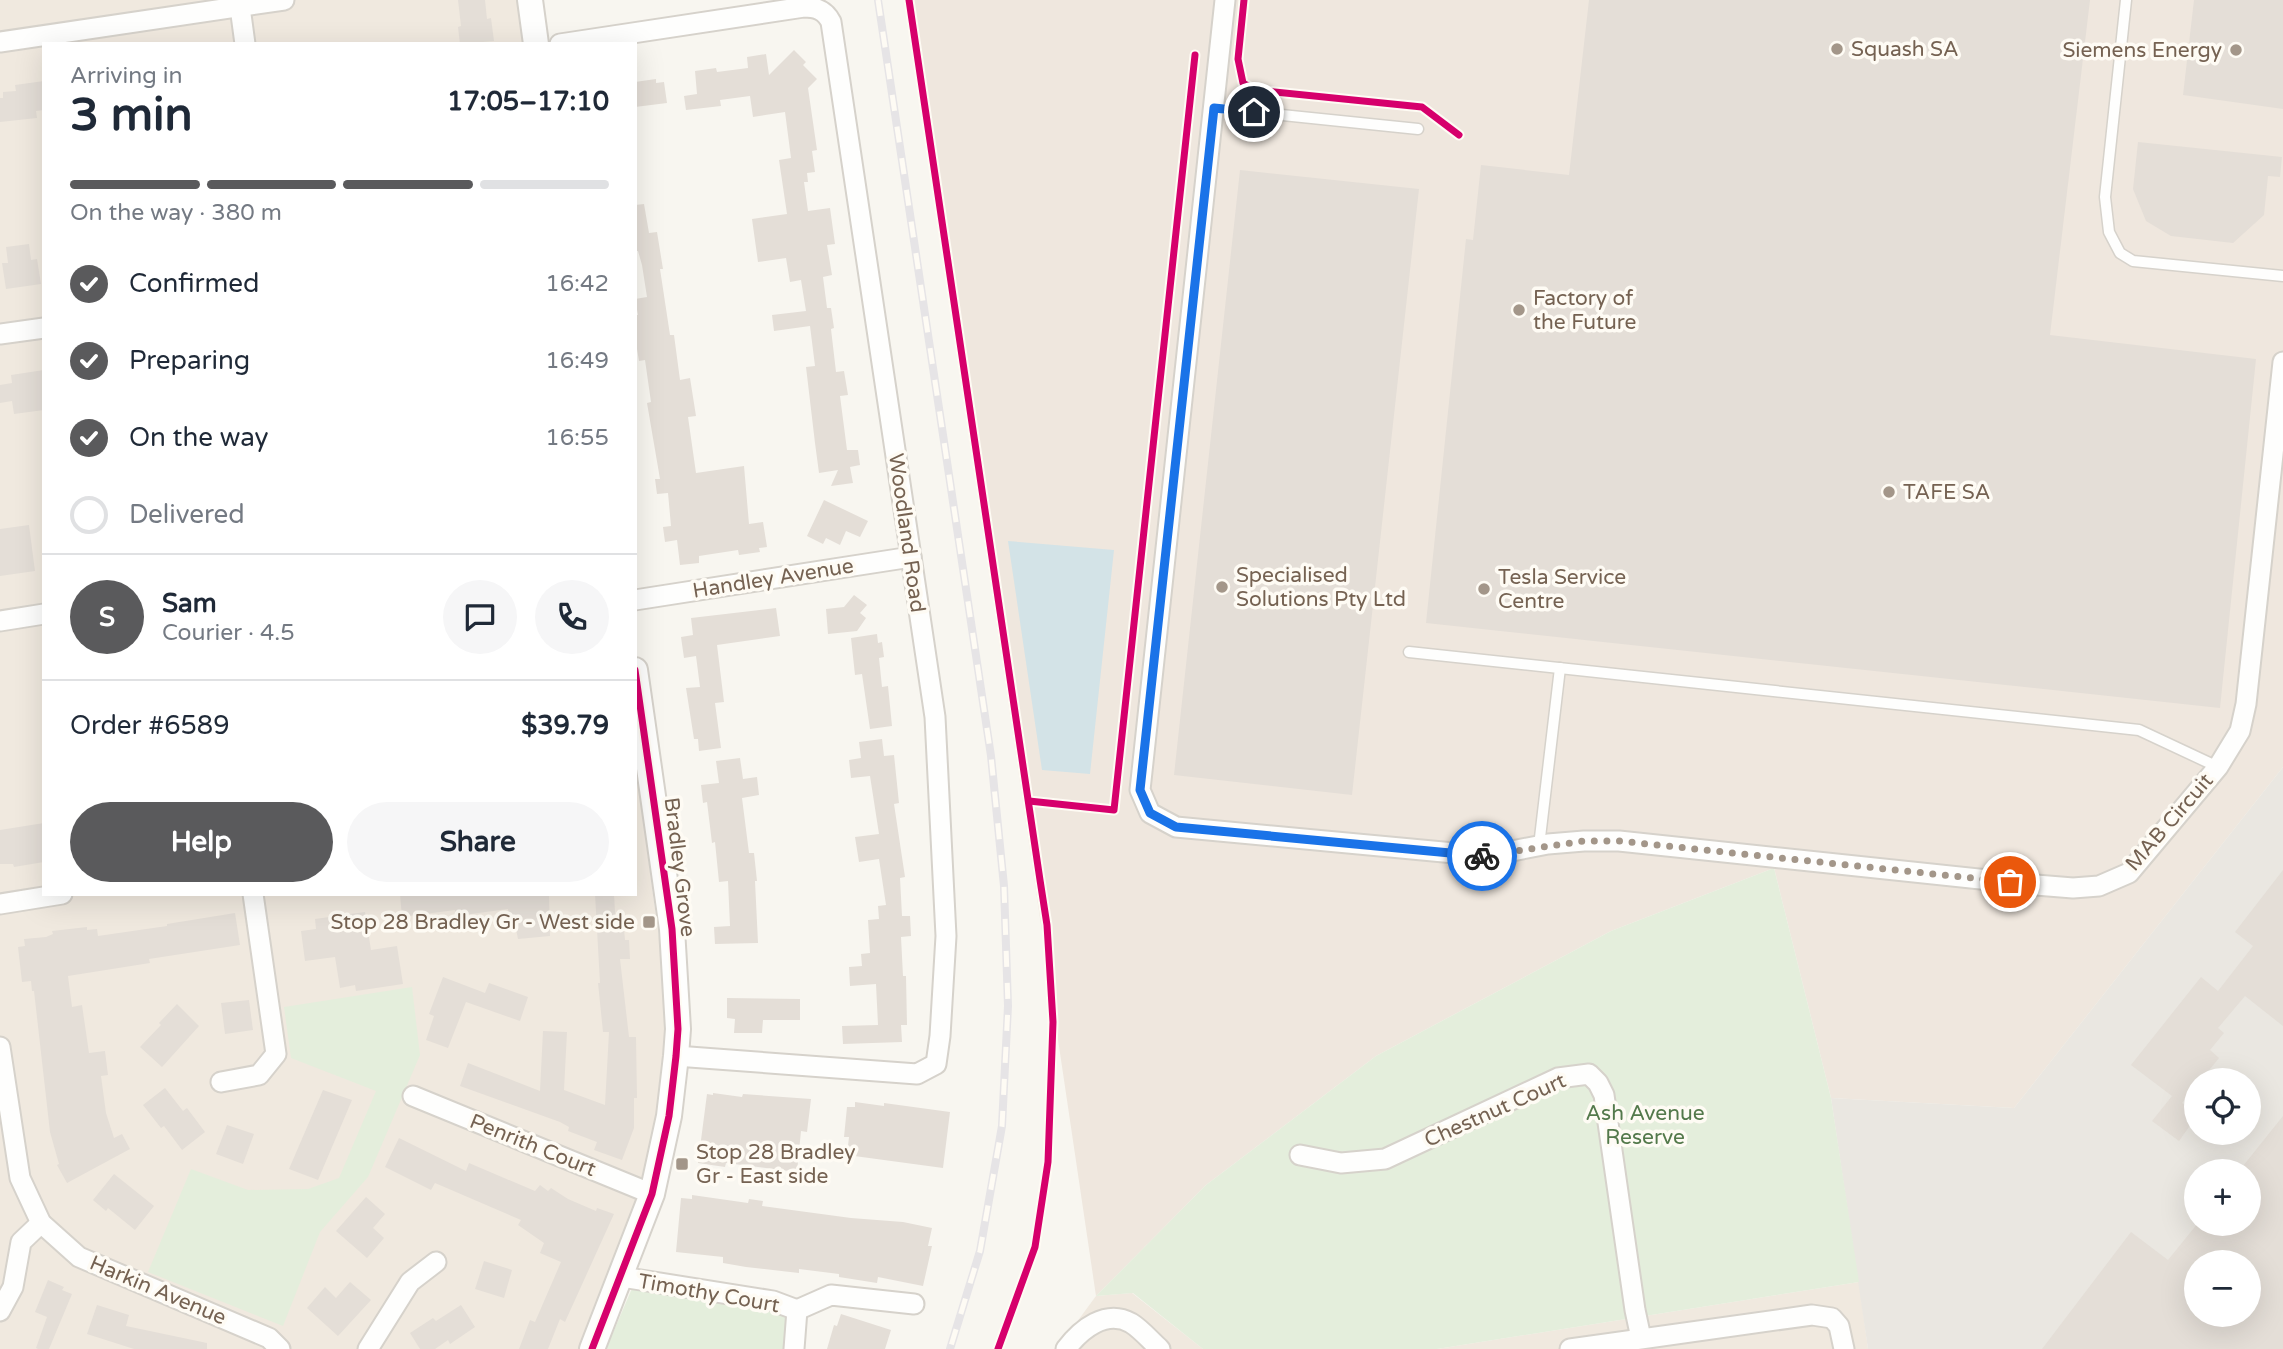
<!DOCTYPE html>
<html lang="en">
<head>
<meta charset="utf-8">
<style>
  body { margin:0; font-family:"Varela Round",sans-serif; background:#f6f6f7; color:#1f2937; height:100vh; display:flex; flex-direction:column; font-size:26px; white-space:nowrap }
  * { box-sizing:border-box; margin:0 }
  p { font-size:23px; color:#747a83 }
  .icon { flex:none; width:38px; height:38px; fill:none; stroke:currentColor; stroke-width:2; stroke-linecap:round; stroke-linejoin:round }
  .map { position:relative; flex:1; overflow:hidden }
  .sheet { position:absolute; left:42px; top:42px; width:595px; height:854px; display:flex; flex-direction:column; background:#fff; border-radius:0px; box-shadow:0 7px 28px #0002 }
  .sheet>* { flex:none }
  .buttons { position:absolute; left:2184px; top:1068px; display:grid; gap:14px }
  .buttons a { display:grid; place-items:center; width:77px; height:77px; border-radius:50%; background:#fff; box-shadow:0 7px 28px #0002; font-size:35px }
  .pin { position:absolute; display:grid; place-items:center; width:60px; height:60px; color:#fff; margin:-30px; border:4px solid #fff; border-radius:50%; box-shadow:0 2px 7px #0007 }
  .courier { position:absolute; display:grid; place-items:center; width:70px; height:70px; margin:-35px; border:5px solid #1a73e8; border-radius:50%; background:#fff; color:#222; box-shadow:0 2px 9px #0007 }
  .overview em { font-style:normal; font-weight:700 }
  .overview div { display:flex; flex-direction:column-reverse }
  .overview { display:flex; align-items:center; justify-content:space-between; height:119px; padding:0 28px }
  h1 { font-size:46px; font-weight:700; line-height:52px }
  .bar { display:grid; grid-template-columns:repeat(4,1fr); gap:10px 7px; align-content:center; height:84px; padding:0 28px }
  .bar i { height:9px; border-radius:5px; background:#e0e1e3 }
  .bar .active { background:#5a5a5c }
  .bar p { grid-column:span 4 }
  .line { display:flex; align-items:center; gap:18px; padding:0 28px; border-top:2px solid #e0e1e3 }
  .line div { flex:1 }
  .round { display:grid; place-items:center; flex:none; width:74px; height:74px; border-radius:37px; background:#f6f6f7 }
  ol { padding:0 28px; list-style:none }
  li { display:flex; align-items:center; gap:21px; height:77px }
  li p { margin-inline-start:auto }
  li .icon { padding:7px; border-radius:50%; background:#5a5a5c; color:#fff; stroke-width:4 }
  li:last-child { color:#747a83 }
  li i { width:38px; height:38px; border:4px solid #e0e1e3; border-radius:50% }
  .button { display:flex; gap:14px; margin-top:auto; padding:14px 28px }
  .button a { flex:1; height:80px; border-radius:42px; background:#5a5a5c; color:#fff; font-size:28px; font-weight:700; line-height:80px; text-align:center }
  .button a+a { background:#f6f6f7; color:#1f2937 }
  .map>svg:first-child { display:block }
  .residential { fill:#f0e9df }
  .commercial { fill:#efe7de }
  .industrial { fill:#eae7e1; fill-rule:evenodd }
  .green { fill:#e4eedc }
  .water { fill:#d3e3e7 }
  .building { fill:#e4ded7; fill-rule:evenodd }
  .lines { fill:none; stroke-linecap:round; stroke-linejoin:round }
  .service-casing { stroke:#d6d2cb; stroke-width:13 }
  .minor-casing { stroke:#d6d2cb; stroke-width:23 }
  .tertiary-casing { stroke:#d6d2cb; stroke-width:28 }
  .service { stroke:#fefefd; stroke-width:10 }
  .minor { stroke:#fefefd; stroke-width:19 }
  .tertiary { stroke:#fefefd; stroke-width:24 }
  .rail-casing { stroke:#e6e4e6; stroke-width:8 }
  .rail { stroke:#fefbf4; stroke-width:5; stroke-dasharray:16; stroke-linecap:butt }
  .cycleway-casing { stroke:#fefbf4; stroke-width:11 }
  .cycleway { stroke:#d6006c; stroke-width:7 }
  .done { stroke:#a39689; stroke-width:7; stroke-dasharray:0 12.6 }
  .route { stroke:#1a73e8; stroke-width:9 }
  .poi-dot { fill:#a39689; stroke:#fefbf4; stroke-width:2.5 }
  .labels { text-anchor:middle; stroke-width:7; stroke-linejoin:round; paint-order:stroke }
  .poi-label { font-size:21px; fill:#756252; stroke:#fefbf4; text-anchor:start }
  .street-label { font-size:21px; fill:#756252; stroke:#fefbf4 }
  .park-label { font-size:21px; fill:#53794b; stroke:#fefbf4 }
</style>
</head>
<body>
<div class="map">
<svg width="2283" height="1349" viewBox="0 0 2283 1349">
  <rect width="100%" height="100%" fill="#f8f6f0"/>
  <!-- residential -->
  <g class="residential">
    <polygon points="0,0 518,0 525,44 44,44 44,894 635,894 635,761 664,975 665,1059 649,1157 634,1219 579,1349 0,1349"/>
    <polygon points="1859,1282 1868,1349 1437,1349"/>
    <polygon points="1132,1293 1203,1349 1057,1349 1096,1296"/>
  </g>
  <!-- commercial -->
  <polygon class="commercial" points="904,0 2283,0 2283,767 2014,1108 1831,1098 1774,868 1611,931 1376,1056 1206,1185 1096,1296"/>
  <!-- industrial -->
  <path class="industrial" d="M2283,767V1349H1868L1831,1098L2014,1108ZM2196,1080H2249V1132H2196ZM2196,1171H2249V1223H2196ZM2196,1262H2249V1314H2196Z"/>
  <!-- green -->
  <g class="green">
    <polygon points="1774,868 1831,1098 1859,1282 1437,1349 1203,1349 1133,1293 1096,1296 1206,1185 1376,1056 1611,931"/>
    <polygon points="412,987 420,1055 368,1177 320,1232 283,1326 148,1272 191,1169 248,1190 308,1189 339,1178 376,1091 291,1058 284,1007"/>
    <polygon points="633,1286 793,1312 788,1349 606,1349"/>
  </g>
  <!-- water -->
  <polygon class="water" points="1008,541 1114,550 1090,774 1042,770"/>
  <!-- building -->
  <g class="building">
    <polygon points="458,0 485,0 487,19 491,18 494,41 460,44 458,27 461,26"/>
    <polygon points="1589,0 2090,0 2050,335 2256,359 2220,708 1426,623 1466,239 1473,240 1481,165 1569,175"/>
    <polygon points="2194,0 2283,0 2283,109 2183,95"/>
    <polygon points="794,50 806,62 803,65 817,79 808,88 817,150 812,151 815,172 807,173 808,182 804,182 808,211 830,208 835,244 827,245 832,275 823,277 827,308 831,308 834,328 831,329 836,372 844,371 848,395 840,396 847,450 858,450 860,465 850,467 853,483 831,486 838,470 819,473 815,443 806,367 815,366 810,326 774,331 772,315 806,311 801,280 790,282 786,258 758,262 752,219 787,214 779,160 791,158 785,112 753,117 750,96 720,100 721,106 686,110 684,96 697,94 695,71 716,68 717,72 748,68 747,57 766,54 769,75"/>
    <polygon points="656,79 656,83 664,82 667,103 635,107 635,82"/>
    <polygon points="44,81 44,110 36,111 37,118 0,122 0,98 3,98 3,92 16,91 15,85"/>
    <polygon points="2138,142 2282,157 2280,177 2268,176 2264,215 2233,243 2171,236 2146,221 2133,189"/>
    <polygon points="1240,170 1419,189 1352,795 1174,775"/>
    <polygon points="644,204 649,233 657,232 663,269 660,269 670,335 674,335 680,380 690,378 696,416 688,417 696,473 744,466 749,524 763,522 767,547 759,548 760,552 739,555 738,550 699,556 699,563 680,565 677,540 665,542 663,527 671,526 668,493 657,494 655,479 660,479 647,403 651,402 645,360 639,361 635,337 635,315 638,315 635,299 647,297 642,265 638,251 635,251 635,205"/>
    <polygon points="29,244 31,260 37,259 41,284 6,289 2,263 8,263 6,247"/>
    <polygon points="44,370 44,410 14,414 12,401 0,403 0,385 12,383 11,375"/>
    <polygon points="824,500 868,521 860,537 846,531 840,545 826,538 823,544 807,536"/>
    <polygon points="29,525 35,571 0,576 0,529"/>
    <polygon points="854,595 867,605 860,613 866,618 857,631 828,634 826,609 844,607"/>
    <polygon points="776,608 780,636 717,645 724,702 715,703 721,748 699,751 698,739 694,739 686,688 700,687 696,656 684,658 681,637 693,635 691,618"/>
    <polygon points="877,634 878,643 882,642 884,657 879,658 882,687 888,686 892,726 870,729 862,674 855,675 851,638"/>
    <polygon points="882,739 884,756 894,755 899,803 894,804 905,877 900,878 902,916 910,916 911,936 901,937 903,976 906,976 907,1025 901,1025 902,1042 843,1044 842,1026 878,1025 876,984 850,986 849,967 862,966 861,954 870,953 868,920 879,919 878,906 886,905 879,859 859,862 855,837 879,834 870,776 851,778 849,760 861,758 859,742"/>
    <polygon points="740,758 743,779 757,777 759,795 742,798 749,853 754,853 757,881 755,881 758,943 715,944 714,927 730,926 728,881 719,882 715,842 712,843 707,802 703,803 701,785 719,783 716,761"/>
    <polygon points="44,823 44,862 14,867 13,864 0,864 0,830"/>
    <polygon points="2283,870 2283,1026 2245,996 2218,1028 2224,1033 2210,1050 2219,1058 2201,1080 2196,1080 2196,1085 2182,1103 2196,1114 2196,1117 2179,1141 2152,1121 2172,1096 2131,1065 2201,977 2218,991 2253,946 2235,932"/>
    <polygon points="400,894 549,894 550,936 518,939 516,929 510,929 508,909 456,916 455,910 402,917"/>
    <polygon points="595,894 614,894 616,930 624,929 625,940 629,940 630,959 620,959 629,1037 636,1037 637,1098 634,1098 634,1128 622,1160 594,1150 597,1142 568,1131 569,1127 560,1122 460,1086 468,1063 540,1091 543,1031 567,1032 564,1090 605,1105 609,1032 603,1032 598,983 600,983"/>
    <polygon points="365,912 371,950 397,946 403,984 356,991 355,985 340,988 335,957 305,961 301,931 316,929 315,919"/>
    <polygon points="235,913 240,945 149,959 150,963 68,976 72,1007 82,1005 89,1053 105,1051 108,1075 101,1076 106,1113 114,1138 122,1134 130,1149 67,1183 57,1165 59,1164 50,1132 34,991 32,991 31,981 22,982 18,947 25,946 24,939 46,937 53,934 52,931 87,927 87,930 97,929 98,936 167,926 167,924"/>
    <polygon points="443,977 485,993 489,983 528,997 520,1021 466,1002 448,1048 426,1040 434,1016 429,1014"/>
    <polygon points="727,998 800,999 800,1020 763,1020 762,1033 734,1033 735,1019 727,1018"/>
    <polygon points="249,1000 253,1030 225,1034 221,1003"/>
    <polygon points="177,1004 199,1026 162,1067 140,1047 161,1025 159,1023"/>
    <polygon points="165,1088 183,1111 187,1108 205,1132 182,1150 164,1126 161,1128 143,1105"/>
    <polygon points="323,1090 352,1100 318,1180 289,1169"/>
    <polygon points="713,1093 742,1097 743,1094 811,1099 807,1132 801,1131 797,1172 726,1163 725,1167 698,1163 707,1094 713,1095"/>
    <polygon points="855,1102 884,1106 884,1103 950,1112 943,1168 847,1155 849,1137 844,1137 847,1107 855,1107"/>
    <path d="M2283,1116V1349H2042L2131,1232L2168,1260L2198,1223H2249V1171H2239ZM2196,1262H2249V1314H2196Z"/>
    <polygon points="227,1125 254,1134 243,1164 216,1154"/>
    <polygon points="399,1138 466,1171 469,1163 535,1191 540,1185 548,1191 551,1188 568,1199 596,1211 597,1208 614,1214 565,1322 560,1319 548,1349 519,1349 530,1320 535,1322 561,1262 540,1253 544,1243 518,1225 521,1220 435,1183 431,1190 385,1167"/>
    <polygon points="114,1174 154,1206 135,1230 108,1208 106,1211 93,1200"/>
    <polygon points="692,1195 748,1203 749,1199 763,1201 762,1206 851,1218 903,1222 932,1228 928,1246 932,1246 923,1286 878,1277 877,1283 839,1277 839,1274 799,1269 799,1273 746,1267 723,1263 723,1257 676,1252 681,1198 692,1199"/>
    <polygon points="366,1197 385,1214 373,1228 384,1238 367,1258 336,1231"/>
    <polygon points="484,1261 512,1270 504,1298 475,1289"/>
    <polygon points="48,1280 64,1287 62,1290 72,1294 49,1349 38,1349 36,1348 47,1317 35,1312"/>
    <polygon points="350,1282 371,1300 338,1336 307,1308 325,1287 336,1298"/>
    <polygon points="97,1305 129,1315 126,1326 207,1343 207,1349 134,1349 87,1334"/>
    <polygon points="461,1305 475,1327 450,1344 448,1340 435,1349 420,1349 410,1333 433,1318 436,1321"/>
    <polygon points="841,1314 891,1330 885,1349 827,1349 834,1325 837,1326"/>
  </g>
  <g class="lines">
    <defs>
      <g id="service">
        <polyline points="2126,0 2105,197 2109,232 2120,253 2133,261 2283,276"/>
        <polyline points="1214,108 1418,129"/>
        <polyline points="1409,652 2139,730 2218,767"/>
        <polyline points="1539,846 1560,668"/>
      </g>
      <g id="minor">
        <polyline points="1225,0 1140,790 1150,813 1176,827 1486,856 1548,844 1584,841 1619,841 2036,885 2073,888 2099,886 2129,873 2218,767 2240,731 2246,704 2283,362"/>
        <polyline points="240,7 245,44"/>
        <polyline points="0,42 284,0"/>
        <path d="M560,44L804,7C816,7 825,10 831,22L935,717L946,936L940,1036L936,1064L917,1074L676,1056"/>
        <polyline points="0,334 44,328"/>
        <polyline points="635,600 911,557"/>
        <polyline points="0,621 44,614"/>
        <polyline points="0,904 62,894"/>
        <polyline points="0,1047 20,1178 41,1223 79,1257 269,1338 280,1349"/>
        <polyline points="221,1082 259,1075 276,1054 253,894"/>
        <polyline points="413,1096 652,1194"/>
        <polyline points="1300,1155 1341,1163 1385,1159 1558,1078 1589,1074 1598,1083 1604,1095 1635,1310 1641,1338"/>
        <polyline points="622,1277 773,1301 797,1310 794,1349"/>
        <polyline points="797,1310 831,1295 914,1304"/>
        <polyline points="0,1311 13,1287 21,1242 41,1223"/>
        <polyline points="368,1349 410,1282 436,1262"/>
        <path d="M1066,1349C1081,1329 1106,1309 1131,1323C1141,1329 1151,1341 1160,1349"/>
        <polyline points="1570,1349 1812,1315 1832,1318 1839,1326 1844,1349"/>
      </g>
      <g id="tertiary">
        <polyline points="530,0 536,44"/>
        <polyline points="592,1349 652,1194 669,1116 676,1056 678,1029 672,929 635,670"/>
      </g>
    </defs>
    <!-- service casing -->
    <use href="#service" class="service-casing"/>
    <!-- minor casing -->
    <use href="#minor" class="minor-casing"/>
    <!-- tertiary casing -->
    <use href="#tertiary" class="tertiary-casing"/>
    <!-- service -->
    <use href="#service" class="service"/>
    <!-- minor -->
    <use href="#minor" class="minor"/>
    <!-- tertiary -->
    <use href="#tertiary" class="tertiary"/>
    <defs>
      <polyline id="rail" points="878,0 991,756 1004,886 1008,1006 1002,1126 980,1251 950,1349"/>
    </defs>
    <!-- rail casing -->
    <use href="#rail" class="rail-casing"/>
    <!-- rail -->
    <use href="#rail" class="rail"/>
    <defs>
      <g id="cycleway">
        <polyline points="909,0 1040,880 1047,925 1053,1022 1048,1162 1035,1247 998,1349"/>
        <polyline points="1244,0 1238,59 1243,83 1255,90 1422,107 1459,135"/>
        <polyline points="1029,801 1114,810 1195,55"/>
        <polyline points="592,1349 652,1194 669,1116 676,1056 678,1029 672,929 635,670"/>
      </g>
    </defs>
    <!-- cycleway casing -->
    <use href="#cycleway" class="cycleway-casing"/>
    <!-- cycleway -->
    <use href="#cycleway" class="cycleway"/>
  </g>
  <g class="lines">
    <!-- done -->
    <polyline class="done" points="1482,856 1584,841 1619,841 2010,882"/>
    <!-- route -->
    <polyline class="route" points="1254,112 1214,108 1140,790 1150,813 1176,827 1482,856"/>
  </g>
  <!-- markers -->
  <g class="poi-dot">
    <circle cx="1837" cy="49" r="7"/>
    <circle cx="2236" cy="50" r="7"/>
    <circle cx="1519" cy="310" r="7"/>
    <circle cx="1889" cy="492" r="7"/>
    <circle cx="1222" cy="587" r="7"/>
    <circle cx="1484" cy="589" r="7"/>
    <rect x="642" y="915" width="14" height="14" rx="3.5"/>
    <rect x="675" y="1157" width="14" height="14" rx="3.5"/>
  </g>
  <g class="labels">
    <!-- poi labels -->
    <g class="poi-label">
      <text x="1851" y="56">Squash SA</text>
      <text x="2222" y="57" text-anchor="end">Siemens Energy</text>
      <text x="1533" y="305">Factory of<tspan x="1533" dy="24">the Future</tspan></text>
      <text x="1903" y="499">TAFE SA</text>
      <text x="1236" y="582">Specialised<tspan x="1236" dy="24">Solutions Pty Ltd</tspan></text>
      <text x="1498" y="584">Tesla Service<tspan x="1498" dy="24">Centre</tspan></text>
      <text x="635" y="929" text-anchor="end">Stop 28 Bradley Gr - West side</text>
      <text x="696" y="1159">Stop 28 Bradley<tspan x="696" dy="24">Gr - East side</tspan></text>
    </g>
    <!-- street labels -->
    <g class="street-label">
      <text transform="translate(907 533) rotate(82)" y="7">Woodland Road</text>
      <text transform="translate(773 578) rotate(-9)" y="7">Handley Avenue</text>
      <text transform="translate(2169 822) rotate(-49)" y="7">MAB Circuit</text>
      <text transform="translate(680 867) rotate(83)" y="7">Bradley Grove</text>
      <text transform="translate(1495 1110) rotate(-24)" y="7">Chestnut Court</text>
      <text transform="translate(533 1145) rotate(22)" y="7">Penrith Court</text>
      <text transform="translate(158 1290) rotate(23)" y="7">Harkin Avenue</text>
      <text transform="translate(709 1293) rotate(10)" y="7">Timothy Court</text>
    </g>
    <!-- park labels -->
    <g class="park-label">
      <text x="1645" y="1120">Ash Avenue<tspan x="1645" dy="24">Reserve</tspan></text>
    </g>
  </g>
</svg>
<div class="buttons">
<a><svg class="icon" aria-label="locate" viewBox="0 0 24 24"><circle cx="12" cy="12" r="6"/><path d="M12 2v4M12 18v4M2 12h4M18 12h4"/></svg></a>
<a>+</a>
<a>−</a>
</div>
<div class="pin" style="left:2010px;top:882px;background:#ea580c"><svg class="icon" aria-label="bag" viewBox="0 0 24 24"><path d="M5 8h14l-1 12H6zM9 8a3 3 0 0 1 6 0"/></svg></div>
<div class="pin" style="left:1254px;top:112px;background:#1f2937"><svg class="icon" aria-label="home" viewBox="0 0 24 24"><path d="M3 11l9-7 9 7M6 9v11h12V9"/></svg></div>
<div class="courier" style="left:1482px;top:856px"><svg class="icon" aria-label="bike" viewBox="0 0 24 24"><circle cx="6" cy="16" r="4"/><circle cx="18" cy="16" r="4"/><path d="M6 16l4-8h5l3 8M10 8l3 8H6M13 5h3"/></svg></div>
<section class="sheet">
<div class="overview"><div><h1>3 min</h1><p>Arriving in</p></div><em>17:05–17:10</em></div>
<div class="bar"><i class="active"></i><i class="active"></i><i class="active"></i><i></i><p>On the way · 380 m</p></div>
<ol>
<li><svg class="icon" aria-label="check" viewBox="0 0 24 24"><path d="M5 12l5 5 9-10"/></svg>Confirmed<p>16:42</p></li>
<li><svg class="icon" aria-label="check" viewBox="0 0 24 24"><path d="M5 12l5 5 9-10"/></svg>Preparing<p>16:49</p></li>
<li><svg class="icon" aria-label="check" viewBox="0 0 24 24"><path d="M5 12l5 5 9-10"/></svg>On the way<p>16:55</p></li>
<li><i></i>Delivered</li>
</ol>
<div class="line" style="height:126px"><b class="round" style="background:#5a5a5c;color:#fff">S</b><div><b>Sam</b><p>Courier · 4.5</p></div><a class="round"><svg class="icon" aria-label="chat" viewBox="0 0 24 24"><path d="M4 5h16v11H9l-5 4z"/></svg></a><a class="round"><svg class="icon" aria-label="phone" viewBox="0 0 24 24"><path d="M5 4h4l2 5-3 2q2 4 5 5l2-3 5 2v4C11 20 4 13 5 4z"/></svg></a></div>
<div class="line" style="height:91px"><div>Order #6589</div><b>$39.79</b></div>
<div class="button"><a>Help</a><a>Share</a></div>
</section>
</div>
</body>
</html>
